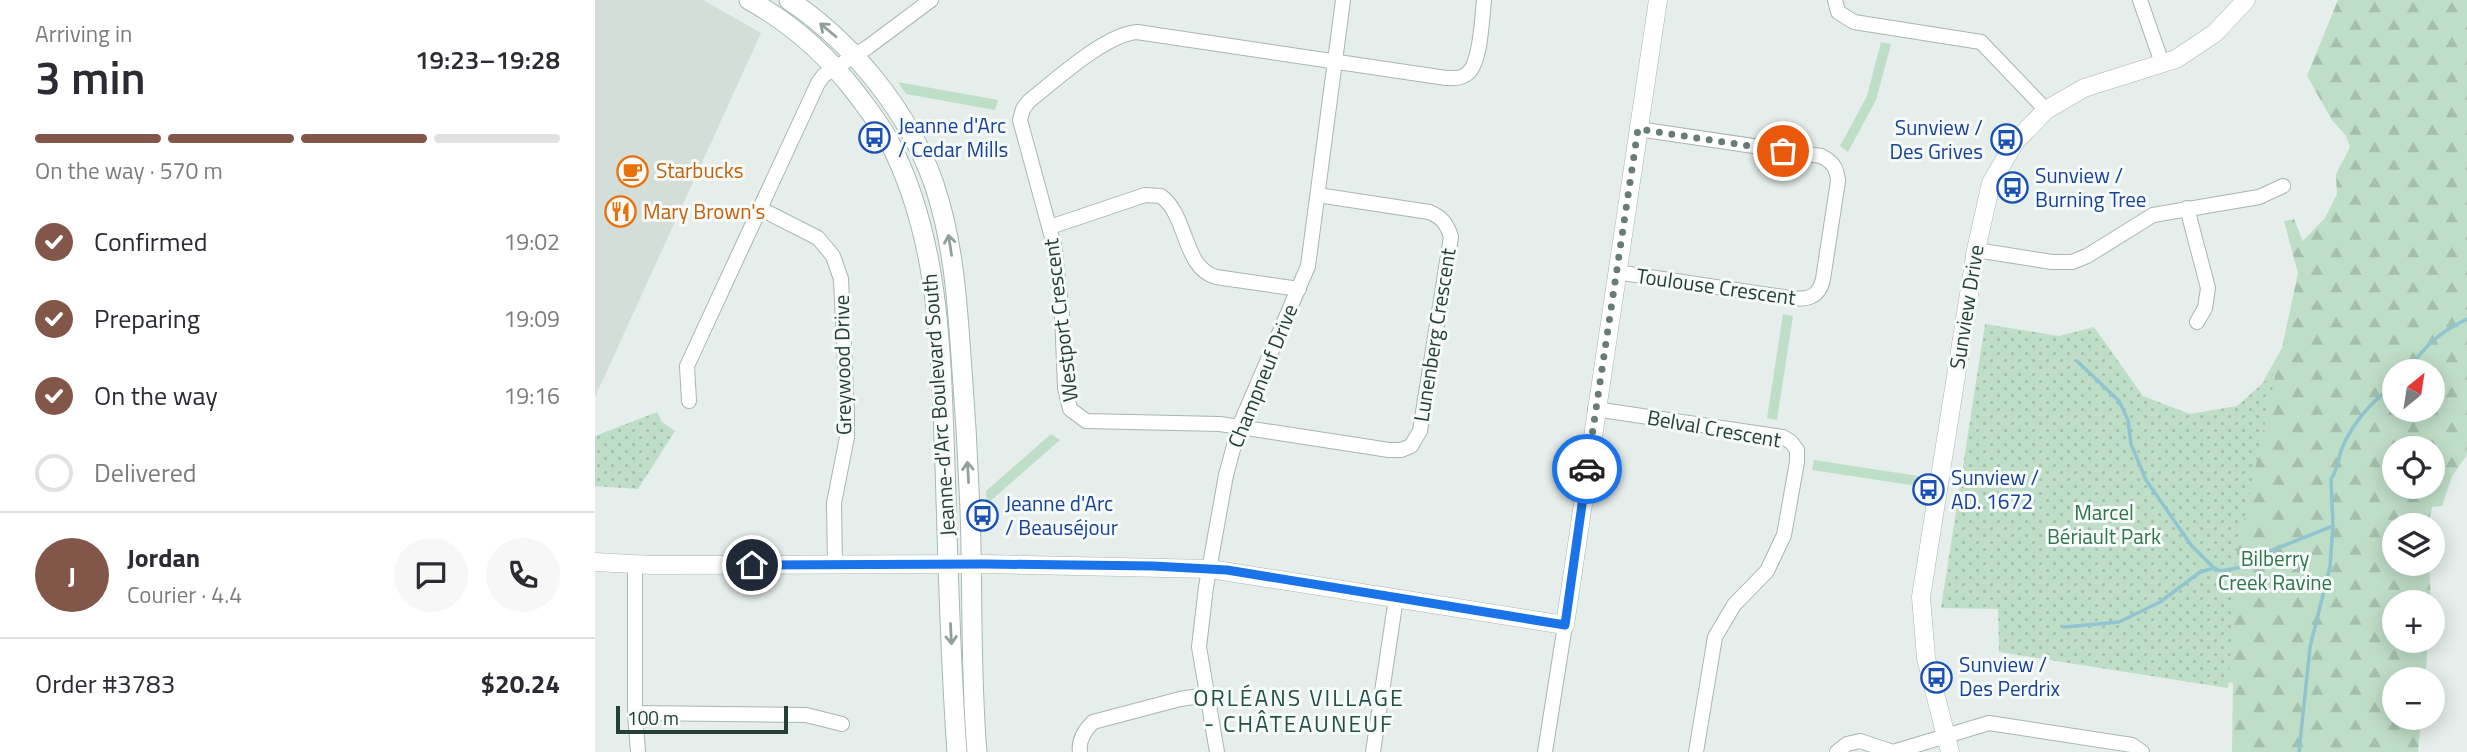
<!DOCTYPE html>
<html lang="en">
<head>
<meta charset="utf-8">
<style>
  body { margin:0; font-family:"Titillium Web",sans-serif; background:#f7f7f7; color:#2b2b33; height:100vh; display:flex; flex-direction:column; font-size:26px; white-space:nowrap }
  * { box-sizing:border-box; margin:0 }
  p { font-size:23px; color:#7c7c81 }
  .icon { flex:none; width:38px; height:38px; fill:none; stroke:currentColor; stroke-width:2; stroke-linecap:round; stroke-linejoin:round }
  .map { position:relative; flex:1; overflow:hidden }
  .side { display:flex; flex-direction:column; background:#fff; width:595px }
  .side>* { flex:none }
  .needle { width:46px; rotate:30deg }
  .controls { position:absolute; left:1787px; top:359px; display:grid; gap:14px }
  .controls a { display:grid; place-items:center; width:63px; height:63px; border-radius:50%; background:#fff; box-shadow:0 4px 18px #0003; font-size:35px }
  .scale { position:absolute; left:21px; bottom:18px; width:172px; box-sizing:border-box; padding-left:7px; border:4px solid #253f39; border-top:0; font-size:19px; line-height:24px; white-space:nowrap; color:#253f39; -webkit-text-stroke:5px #f6faf8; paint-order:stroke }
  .pin { position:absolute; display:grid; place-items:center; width:60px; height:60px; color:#fff; margin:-30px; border:4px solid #fff; border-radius:50%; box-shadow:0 2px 7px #0007 }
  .courier { position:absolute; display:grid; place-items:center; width:70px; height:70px; margin:-35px; border:5px solid #1a73e8; border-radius:50%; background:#fff; color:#222; box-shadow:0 2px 9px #0007 }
  .headline em { font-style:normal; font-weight:600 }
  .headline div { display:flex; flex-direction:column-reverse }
  .headline { display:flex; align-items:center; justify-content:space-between; height:119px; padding:0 35px }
  h1 { font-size:46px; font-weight:600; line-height:52px }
  .bar { display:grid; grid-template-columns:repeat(4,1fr); gap:10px 7px; align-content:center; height:84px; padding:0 35px }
  .bar i { height:9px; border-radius:5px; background:#e1e1e2 }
  .bar .current { background:#825649 }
  .bar p { grid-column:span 4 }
  .line { display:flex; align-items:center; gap:18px; padding:0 35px; border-top:2px solid #e1e1e2 }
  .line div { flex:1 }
  .round { display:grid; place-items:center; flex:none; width:74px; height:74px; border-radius:37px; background:#f7f7f7 }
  ol { padding:0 35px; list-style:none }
  li { display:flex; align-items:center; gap:21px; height:77px }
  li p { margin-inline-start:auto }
  li .icon { padding:7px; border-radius:50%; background:#825649; color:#fff; stroke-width:4 }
  li:last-child { color:#7c7c81 }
  li i { width:38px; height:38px; border:4px solid #e1e1e2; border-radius:50% }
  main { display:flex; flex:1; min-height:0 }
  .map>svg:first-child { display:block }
  .built { fill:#d3ded9 }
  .grass { fill:#bfdec8 }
  .forest { fill:url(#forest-firs); fill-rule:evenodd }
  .park { fill:url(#park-dots) }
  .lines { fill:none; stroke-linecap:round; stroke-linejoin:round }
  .stream { stroke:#90c4d0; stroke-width:3.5 }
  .minor-casing { stroke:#a8b6b1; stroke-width:16 }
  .tertiary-casing { stroke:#a8b6b1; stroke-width:19 }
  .secondary-casing { stroke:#a4b9b2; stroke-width:21 }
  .minor { stroke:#fff; stroke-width:14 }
  .tertiary { stroke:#fff; stroke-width:18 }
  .secondary { stroke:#fff; stroke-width:19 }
  .oneway { stroke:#929f9c }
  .done { stroke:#687c77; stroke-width:7; stroke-dasharray:0 12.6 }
  .route { stroke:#1a73e8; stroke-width:9 }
  .labels { text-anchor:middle; stroke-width:6; stroke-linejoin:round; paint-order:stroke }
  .transit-label { font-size:21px; fill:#164399; stroke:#f6faf8; text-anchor:start }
  .food-label { font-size:21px; fill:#c56008; stroke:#f6faf8; text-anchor:start }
  .street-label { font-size:21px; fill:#253f39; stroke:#f6faf8 }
  .park-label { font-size:21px; fill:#30754d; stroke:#f6faf8 }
  .neighbourhood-label { font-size:23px; letter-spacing:2px; fill:#215147; stroke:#f6faf8 }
</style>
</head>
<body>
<main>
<section class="side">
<div class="headline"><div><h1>3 min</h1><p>Arriving in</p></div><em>19:23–19:28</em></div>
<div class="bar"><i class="current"></i><i class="current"></i><i class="current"></i><i></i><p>On the way · 570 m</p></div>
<ol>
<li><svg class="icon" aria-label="check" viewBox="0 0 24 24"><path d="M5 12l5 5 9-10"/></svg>Confirmed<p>19:02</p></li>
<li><svg class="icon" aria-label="check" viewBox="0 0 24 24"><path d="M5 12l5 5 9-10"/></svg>Preparing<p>19:09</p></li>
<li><svg class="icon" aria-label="check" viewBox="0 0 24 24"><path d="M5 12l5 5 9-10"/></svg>On the way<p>19:16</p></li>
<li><i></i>Delivered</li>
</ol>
<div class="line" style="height:126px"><b class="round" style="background:#825649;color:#fff">J</b><div><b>Jordan</b><p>Courier · 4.4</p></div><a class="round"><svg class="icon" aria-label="chat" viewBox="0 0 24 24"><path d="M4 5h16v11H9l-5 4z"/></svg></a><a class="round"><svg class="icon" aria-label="phone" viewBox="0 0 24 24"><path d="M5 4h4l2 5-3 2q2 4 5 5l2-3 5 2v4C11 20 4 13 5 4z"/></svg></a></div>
<div class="line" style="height:91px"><div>Order #3783</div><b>$20.24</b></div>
</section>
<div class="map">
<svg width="1872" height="752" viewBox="0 0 1872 752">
  <defs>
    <pattern id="forest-firs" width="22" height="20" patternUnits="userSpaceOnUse" patternTransform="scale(1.75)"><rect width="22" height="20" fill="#bfdec8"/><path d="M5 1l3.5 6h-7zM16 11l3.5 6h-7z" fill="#a4c0ad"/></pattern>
    <pattern id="park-dots" width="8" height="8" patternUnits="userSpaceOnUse" patternTransform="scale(1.75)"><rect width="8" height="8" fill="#bfdec8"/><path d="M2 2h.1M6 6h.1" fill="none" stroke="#a4c0ad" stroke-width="1.8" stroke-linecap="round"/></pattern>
  </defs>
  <rect width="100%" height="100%" fill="#e5eeea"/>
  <!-- built -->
  <polygon class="built" points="0,0 108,0 166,33 0,397"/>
  <!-- grass -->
  <g class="grass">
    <polygon points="1286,42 1296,44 1281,100 1253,152 1245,146 1272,96"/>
    <polygon points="303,82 403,100 400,110 311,94"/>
    <polygon points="1188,314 1198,316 1182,420 1172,418"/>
    <polygon points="456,434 465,440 392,504 391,491"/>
    <polygon points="1219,460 1323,476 1322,486 1217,470"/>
  </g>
  <!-- forest -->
  <path class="forest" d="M1743,0H1872V455L1857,476L1847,506L1837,507L1833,525H1799V564H1834L1836,602H1799V640L1833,641L1830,679H1799V718H1826L1823,752H1637L1638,683L1489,646L1555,412L1631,463L1669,429V425L1651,412L1687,348L1703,273L1689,221L1699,219L1708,241L1730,218L1742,194L1741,174L1755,147L1751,136L1737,120L1712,76ZM1799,371H1838V410H1799ZM1799,448H1838V486H1799Z"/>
  <!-- park -->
  <g class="park">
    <polygon points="1390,324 1464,336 1499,327 1548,396 1595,414 1642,406 1681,372 1642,553 1633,688 1404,652 1403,609 1346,608"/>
    <polygon points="62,412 67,422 80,431 43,489 0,486 0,436"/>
  </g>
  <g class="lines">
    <!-- stream -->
    <g class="stream">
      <polyline points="1483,362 1524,401 1533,420 1536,444 1551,480 1596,545 1619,568 1626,571 1652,566 1670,553 1738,526"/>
      <path d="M1812,371C1831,345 1843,333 1872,319"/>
      <polyline points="1469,627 1524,622 1565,602 1605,572 1619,568"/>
      <path d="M1704,752L1715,647L1735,567L1738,526L1736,479C1743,470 1743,459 1747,448C1758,423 1777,401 1799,385"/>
    </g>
    <defs>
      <g id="minor">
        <polyline points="1240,0 1243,12 1259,22 1386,42 1451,110"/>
        <polyline points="1545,0 1567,63"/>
        <path d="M723,195L834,212C847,217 852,224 856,237L825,431L816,446L806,450H794L625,424L491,421L475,409L470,388L467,314L459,245L425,120L428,109L434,101C461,80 509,35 542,32L851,78C859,78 866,79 873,73C886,62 887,17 889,0"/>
        <polyline points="164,208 223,238 238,256 246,279 252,413 252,437 239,503 240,565"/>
        <polyline points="1592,208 1613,288 1610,308 1602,322"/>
        <path d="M455,227L550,195L566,196C593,216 588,268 621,277L704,289"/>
        <polyline points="1381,250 1457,262 1477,262 1492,256 1558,215 1664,197 1688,186"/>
        <path d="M1021,272L1195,298C1212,300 1224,298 1228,279L1243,181C1242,168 1238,162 1226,156L1043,129"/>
        <polyline points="94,401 92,366 223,83 229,75 273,47 336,0"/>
        <polyline points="1000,409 1188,437 1196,442 1202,450 1202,462 1189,535 1172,571 1139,605 1120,637 1101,752"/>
        <polyline points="40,564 40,713 43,752"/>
        <polyline points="40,713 211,715 247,724"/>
        <path d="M485,752C483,740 490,730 498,722L585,699L612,695"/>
        <polyline points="622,752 604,647 611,587 631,475 644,427 713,266 748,0"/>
        <polyline points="778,752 801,598"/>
        <polyline points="950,752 970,625"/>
        <polyline points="1242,752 1252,744 1265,741 1298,752 1394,723 1537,745 1547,752"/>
      </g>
      <g id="tertiary">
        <polyline points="0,562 57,565 391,564 615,569 970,625 1063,0"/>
        <polyline points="1355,752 1331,658 1326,597 1381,250 1396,183 1420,142 1451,110 1489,88 1581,59 1620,33 1651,0"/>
      </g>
      <g id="secondary">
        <path d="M154,0C198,24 231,54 261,93C272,108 285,124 294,141C346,241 346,357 350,466C353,562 355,657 362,752"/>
        <path d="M194,0C257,42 314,112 339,184C358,240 362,298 366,356C370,407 373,458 375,509C378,590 375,671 382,752"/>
      </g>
    </defs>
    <!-- minor casing -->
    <use href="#minor" class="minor-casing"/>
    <!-- tertiary casing -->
    <use href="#tertiary" class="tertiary-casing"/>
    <!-- secondary casing -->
    <use href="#secondary" class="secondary-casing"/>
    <!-- minor -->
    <use href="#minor" class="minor"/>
    <!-- tertiary -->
    <use href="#tertiary" class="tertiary"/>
    <!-- secondary -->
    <use href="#secondary" class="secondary"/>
  </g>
  <!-- one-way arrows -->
  <defs><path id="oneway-shaft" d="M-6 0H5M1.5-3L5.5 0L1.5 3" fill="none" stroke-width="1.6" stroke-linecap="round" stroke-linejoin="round" transform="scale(1.75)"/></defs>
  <g class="oneway">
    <use href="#oneway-shaft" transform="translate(233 30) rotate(-140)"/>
    <use href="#oneway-shaft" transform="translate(355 245) rotate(-99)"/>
    <use href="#oneway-shaft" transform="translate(373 472) rotate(-93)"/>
    <use href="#oneway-shaft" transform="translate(356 634) rotate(87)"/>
  </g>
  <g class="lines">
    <!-- done -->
    <polyline class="done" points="992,469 1043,129 1188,151"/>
    <!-- route -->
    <polyline class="route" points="157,565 391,564 558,566 632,570 970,625 992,469"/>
  </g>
  <!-- icons -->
  <defs>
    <symbol id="bus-ring" viewBox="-11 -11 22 22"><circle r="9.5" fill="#f6faf8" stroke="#1a4fb4" stroke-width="1.5"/><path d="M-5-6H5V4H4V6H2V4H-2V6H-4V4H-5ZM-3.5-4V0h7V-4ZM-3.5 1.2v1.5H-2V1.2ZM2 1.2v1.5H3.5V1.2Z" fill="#1a4fb4"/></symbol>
    <symbol id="cafe-ring" viewBox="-11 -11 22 22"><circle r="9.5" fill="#f6faf8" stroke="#e8710a" stroke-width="1.5"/><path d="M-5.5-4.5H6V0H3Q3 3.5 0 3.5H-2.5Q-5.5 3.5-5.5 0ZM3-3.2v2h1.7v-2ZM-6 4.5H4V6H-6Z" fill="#e8710a"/></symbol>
    <symbol id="restaurant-ring" viewBox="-11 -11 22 22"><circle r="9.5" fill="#f6faf8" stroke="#e8710a" stroke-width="1.5"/><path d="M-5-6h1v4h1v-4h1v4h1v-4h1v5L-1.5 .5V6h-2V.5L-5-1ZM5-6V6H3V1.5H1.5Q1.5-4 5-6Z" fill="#e8710a"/></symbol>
  </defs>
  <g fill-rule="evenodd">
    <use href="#bus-ring" x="262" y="120" width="35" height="35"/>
    <use href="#bus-ring" x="1394" y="122" width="35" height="35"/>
    <use href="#cafe-ring" x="20" y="154" width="35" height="35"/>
    <use href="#bus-ring" x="1400" y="170" width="35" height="35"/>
    <use href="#restaurant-ring" x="8" y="194" width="35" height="35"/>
    <use href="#bus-ring" x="1316" y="472" width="35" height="35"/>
    <use href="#bus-ring" x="370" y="498" width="35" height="35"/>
    <use href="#bus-ring" x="1324" y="660" width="35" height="35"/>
  </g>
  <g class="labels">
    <!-- transit labels -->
    <g class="transit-label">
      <text x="303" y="133">Jeanne d'Arc<tspan x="303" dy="24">/ Cedar Mills</tspan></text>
      <text x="1388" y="135" text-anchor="end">Sunview /<tspan x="1388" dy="24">Des Grives</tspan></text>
      <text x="1440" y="183">Sunview /<tspan x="1440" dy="24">Burning Tree</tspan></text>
      <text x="1356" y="485">Sunview /<tspan x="1356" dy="24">AD. 1672</tspan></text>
      <text x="410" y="511">Jeanne d'Arc<tspan x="410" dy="24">/ Beauséjour</tspan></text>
      <text x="1364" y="672">Sunview /<tspan x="1364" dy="24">Des Perdrix</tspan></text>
    </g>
    <!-- food labels -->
    <g class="food-label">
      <text x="61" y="178">Starbucks</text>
      <text x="48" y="219">Mary Brown's</text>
    </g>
    <!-- street labels -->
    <g class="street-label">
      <text transform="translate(1121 287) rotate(8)" y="7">Toulouse Crescent</text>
      <text transform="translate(1372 307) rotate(-81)" y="7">Sunview Drive</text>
      <text transform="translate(466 320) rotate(-97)" y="7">Westport Crescent</text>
      <text transform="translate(840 335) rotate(-81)" y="7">Lunenberg Crescent</text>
      <text transform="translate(248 365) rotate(-91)" y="7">Greywood Drive</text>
      <text transform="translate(668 376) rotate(-68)" y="7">Champneuf Drive</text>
      <text transform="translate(344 405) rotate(-94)" y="7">Jeanne-d'Arc Boulevard South</text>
      <text transform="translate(1119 429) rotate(10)" y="7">Belval Crescent</text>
    </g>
    <!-- park labels -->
    <g class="park-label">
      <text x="1509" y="520">Marcel<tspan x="1509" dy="24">Bériault Park</tspan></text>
      <text x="1680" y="566">Bilberry<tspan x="1680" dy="24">Creek Ravine</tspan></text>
    </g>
    <!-- neighbourhood labels -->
    <g class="neighbourhood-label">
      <text x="704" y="706">ORLÉANS VILLAGE<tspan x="704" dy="26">- CHÂTEAUNEUF</tspan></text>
    </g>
  </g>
</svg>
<div class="controls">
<a><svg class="needle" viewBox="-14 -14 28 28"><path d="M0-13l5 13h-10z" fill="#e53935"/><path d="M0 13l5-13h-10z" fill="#7c7c81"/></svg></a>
<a><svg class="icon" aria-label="locate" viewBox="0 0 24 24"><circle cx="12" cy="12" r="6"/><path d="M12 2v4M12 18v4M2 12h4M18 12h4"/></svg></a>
<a><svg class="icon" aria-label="layers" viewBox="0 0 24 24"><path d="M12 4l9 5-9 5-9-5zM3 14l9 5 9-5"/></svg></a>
<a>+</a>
<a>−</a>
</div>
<div class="scale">100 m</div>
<div class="pin" style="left:1188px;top:151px;background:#ea580c"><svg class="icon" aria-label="bag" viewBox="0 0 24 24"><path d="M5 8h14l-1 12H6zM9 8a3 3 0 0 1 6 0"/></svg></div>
<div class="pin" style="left:157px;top:565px;background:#1f2937"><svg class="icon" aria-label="home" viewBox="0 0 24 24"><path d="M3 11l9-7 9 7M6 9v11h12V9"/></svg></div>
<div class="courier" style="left:992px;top:469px"><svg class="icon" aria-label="car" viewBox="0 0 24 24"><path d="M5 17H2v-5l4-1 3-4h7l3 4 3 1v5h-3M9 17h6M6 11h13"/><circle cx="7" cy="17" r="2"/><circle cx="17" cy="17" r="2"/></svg></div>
</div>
</main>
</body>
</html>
